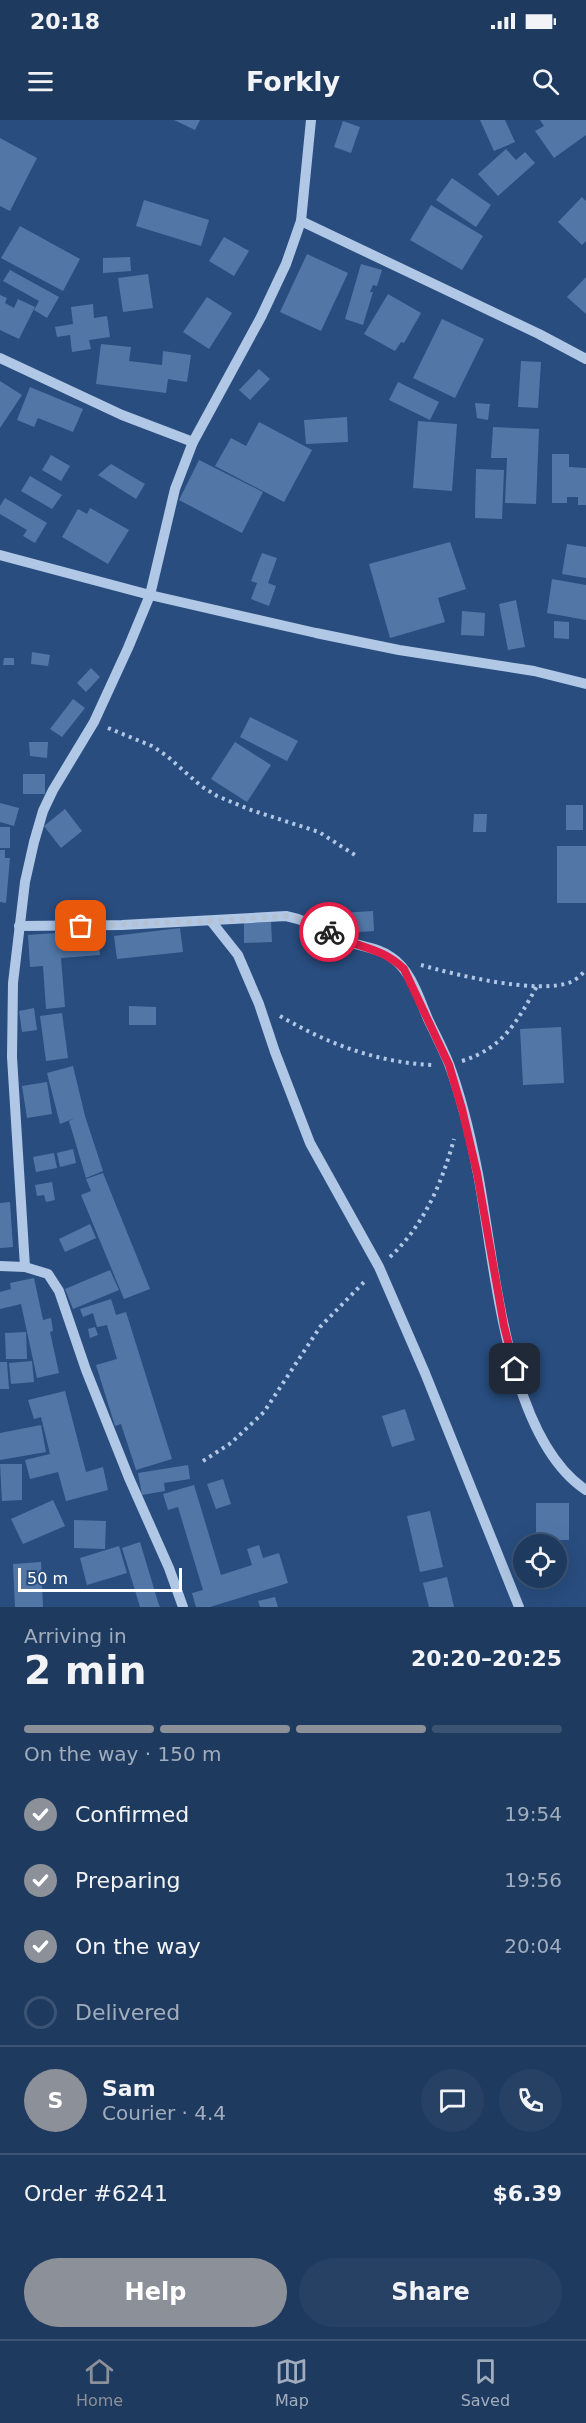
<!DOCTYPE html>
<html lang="en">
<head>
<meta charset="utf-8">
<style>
  body { margin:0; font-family:"DejaVu Sans",sans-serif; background:#274165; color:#f1f3f6; height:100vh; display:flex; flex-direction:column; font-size:22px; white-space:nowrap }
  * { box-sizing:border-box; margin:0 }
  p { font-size:20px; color:#a1adbd }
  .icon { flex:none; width:33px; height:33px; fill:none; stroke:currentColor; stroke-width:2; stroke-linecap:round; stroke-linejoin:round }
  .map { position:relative; height:1487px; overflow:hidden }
  .details { display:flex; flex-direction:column; background:#1f3a5f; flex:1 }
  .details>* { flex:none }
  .tools { position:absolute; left:513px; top:1414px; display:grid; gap:12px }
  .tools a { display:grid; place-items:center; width:54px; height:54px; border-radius:50%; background:#1f3a5f; box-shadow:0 6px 24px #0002,0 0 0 2px #3c5474; font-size:30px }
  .scale { position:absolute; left:18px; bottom:15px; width:164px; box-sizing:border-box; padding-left:6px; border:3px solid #fff; border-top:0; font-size:16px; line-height:21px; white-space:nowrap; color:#fff; -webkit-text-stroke:4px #294d7f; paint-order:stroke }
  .pin { position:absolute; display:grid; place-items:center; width:51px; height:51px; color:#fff; margin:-26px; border-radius:12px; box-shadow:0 3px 9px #0006 }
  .courier { position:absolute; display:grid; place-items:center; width:60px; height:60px; margin:-30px; border:4px solid #e11d48; border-radius:50%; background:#fff; color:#222; box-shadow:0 2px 8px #0007 }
  .summary em { font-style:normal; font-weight:700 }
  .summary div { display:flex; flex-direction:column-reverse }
  .summary { display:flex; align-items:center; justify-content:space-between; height:102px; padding:0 24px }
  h1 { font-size:39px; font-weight:700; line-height:45px }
  .bar { display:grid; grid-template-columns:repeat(4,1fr); gap:9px 6px; align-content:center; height:72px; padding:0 24px }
  .bar i { height:8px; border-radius:4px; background:#3c5474 }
  .bar .selected { background:#8c9099 }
  .bar p { grid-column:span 4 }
  .line { display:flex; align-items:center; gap:15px; padding:0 24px; border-top:2px solid #3c5474 }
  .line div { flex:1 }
  .round { display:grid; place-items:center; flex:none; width:63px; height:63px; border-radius:32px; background:#274165 }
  ol { padding:0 24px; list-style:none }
  li { display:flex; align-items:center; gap:18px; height:66px }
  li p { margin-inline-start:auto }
  li .icon { padding:6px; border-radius:50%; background:#8c9099; color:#fff; stroke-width:4 }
  li:last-child { color:#a1adbd }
  li i { width:33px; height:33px; border:3px solid #3c5474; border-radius:50% }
  .button { display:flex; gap:12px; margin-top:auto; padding:12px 24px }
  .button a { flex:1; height:69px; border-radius:36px; background:#8c9099; color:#fff; font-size:24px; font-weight:700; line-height:69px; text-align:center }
  .button a+a { background:#274165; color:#f1f3f6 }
  .status { display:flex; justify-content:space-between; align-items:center; height:42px; padding:0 30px; background:#1f3a5f; direction:ltr }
  .status svg { height:16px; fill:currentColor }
  header { display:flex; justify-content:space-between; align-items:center; height:78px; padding:0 24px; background:#1f3a5f; font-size:27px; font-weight:700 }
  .menu { display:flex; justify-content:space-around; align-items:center; height:84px; border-top:2px solid #3c5474; background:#1f3a5f; font-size:16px; color:#a1adbd }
  .menu a { display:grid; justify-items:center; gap:3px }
  .menu .selected { color:#8c9099 }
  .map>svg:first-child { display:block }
  .building { fill:#5277a7 }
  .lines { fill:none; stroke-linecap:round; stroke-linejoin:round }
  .path { stroke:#b0c7e5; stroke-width:4; stroke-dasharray:3 4.5; stroke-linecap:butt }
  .minor { stroke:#b0c7e5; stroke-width:10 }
  .done { stroke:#b4c1d2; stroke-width:6; stroke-dasharray:0 10.8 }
  .route { stroke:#e11d48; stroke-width:8 }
</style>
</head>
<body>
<div class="status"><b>20:18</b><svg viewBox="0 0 49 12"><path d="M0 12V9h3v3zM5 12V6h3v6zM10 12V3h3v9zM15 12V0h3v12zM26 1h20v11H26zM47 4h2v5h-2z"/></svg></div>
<header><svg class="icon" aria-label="menu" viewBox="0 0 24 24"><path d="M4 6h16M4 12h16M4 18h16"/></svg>Forkly<svg class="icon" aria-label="search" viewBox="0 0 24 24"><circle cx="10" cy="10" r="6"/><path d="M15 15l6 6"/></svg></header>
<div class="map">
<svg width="586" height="1487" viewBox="0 0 586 1487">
  <rect width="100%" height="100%" fill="#294d7f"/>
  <!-- building -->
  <g class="building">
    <polygon points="174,0 200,0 195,10"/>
    <polygon points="480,0 505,0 515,22 494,31"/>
    <polygon points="540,0 586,0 586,15 554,38 535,11 544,6"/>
    <polygon points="343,1 360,7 351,33 334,27"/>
    <polygon points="0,18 37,38 10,91 0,86"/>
    <polygon points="506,29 516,40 525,32 535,43 498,76 478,54"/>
    <polygon points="452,58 491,85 476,107 436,80"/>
    <polygon points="582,77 586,81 586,121 582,125 558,102"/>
    <polygon points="144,80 209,100 201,126 136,106"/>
    <polygon points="431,85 483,116 462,150 410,120"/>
    <polygon points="20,106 80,139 63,171 1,138"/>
    <polygon points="224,117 249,131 234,156 209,141"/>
    <polygon points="307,134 348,153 321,211 280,192"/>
    <polygon points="130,137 131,151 103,153 103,138"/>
    <polygon points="361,144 382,150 377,166 373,165 370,172 373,172 363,205 345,199"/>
    <polygon points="10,150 59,177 47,198 34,190 39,181 3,161"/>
    <polygon points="148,154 153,188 123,192 118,158"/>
    <polygon points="586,157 586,194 567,177"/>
    <polygon points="388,174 421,193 404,223 401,222 395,231 364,214"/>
    <polygon points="0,175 7,178 5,183 14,188 18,179 35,187 19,219 0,210"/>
    <polygon points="207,177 232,193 209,229 183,212"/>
    <polygon points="93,184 94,198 107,196 110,217 89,220 91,229 72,232 70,215 57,217 55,207 73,204 71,187"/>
    <polygon points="442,199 484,219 455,278 413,258"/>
    <polygon points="101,224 131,227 129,241 162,245 163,231 191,235 187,262 168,259 166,273 96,264"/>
    <polygon points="521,241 541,242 538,288 518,287"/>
    <polygon points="259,249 270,259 250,280 239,270"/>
    <polygon points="0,261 22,275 0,308"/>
    <polygon points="398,262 439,282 430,300 389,280"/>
    <polygon points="30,267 83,289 73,312 38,298 34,307 17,300"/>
    <polygon points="475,283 490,284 488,300 477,298"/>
    <polygon points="347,297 348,322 306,324 304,300"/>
    <polygon points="418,301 457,304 452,371 413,368"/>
    <polygon points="259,302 312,330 284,382 215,346 231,318 246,326"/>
    <polygon points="493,307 539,309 536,384 505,383 507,338 491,338"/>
    <polygon points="552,334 569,334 569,347 586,348 586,385 578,385 578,377 567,377 567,383 552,383"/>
    <polygon points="51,335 70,346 61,361 42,350"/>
    <polygon points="199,340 263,372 242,413 179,380"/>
    <polygon points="111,344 145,364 136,379 98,355"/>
    <polygon points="476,349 504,350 502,399 475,398"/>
    <polygon points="30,356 62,375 52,389 21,371"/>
    <polygon points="5,378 47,403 35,423 23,416 27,410 0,394 0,386"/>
    <polygon points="90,388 129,410 108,444 62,417 78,389 87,394"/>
    <polygon points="450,422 466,469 438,478 445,502 390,518 369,444"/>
    <polygon points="567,424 586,427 586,458 562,454"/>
    <polygon points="262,433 277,438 268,463 276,466 269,486 251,479 257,463 251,461"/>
    <polygon points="552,459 586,465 586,500 547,493"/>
    <polygon points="516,480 525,527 508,530 499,484"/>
    <polygon points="462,491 485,493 484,516 461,515"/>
    <polygon points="554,501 569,502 569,519 554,518"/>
    <polygon points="32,532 50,535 48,546 31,544"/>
    <polygon points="4,538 14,538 14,545 3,545"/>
    <polygon points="91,548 100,557 86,572 77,563"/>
    <polygon points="73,579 85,588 62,617 50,609"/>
    <polygon points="250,597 298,621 287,641 240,617"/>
    <polygon points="29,622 48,622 47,638 30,636"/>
    <polygon points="235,622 271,645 247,682 211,659"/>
    <rect x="23" y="654" width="22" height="20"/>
    <polygon points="0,683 19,688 14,706 0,702"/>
    <rect x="566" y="685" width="17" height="25"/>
    <polygon points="65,689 82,711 61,728 44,706"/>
    <polygon points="474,694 487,694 486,712 473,712"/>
    <rect x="0" y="707" width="10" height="21"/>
    <rect x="557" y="726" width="29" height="57"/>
    <polygon points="0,730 5,730 5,738 10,738 6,783 0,782"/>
    <polygon points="373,791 374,811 342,813 341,793"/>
    <polygon points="271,802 272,822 244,823 244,803"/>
    <polygon points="180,808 183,832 117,839 114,816"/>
    <polygon points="98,810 100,835 61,838 65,887 46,889 43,846 30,847 28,815"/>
    <polygon points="129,886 156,887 156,905 129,905"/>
    <polygon points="34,888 37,910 22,912 19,891"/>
    <polygon points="62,893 68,938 46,941 40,896"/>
    <polygon points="561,907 564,963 523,965 520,909"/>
    <polygon points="73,946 85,996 103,1051 86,1058 69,1001 75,998 60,1004 47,953"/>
    <polygon points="47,962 52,994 27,998 22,966"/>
    <polygon points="73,1029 76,1043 60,1047 57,1033"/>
    <polygon points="54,1033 57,1048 36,1052 33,1037"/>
    <polygon points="103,1053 150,1169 124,1179 81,1075 91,1071 86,1059"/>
    <polygon points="52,1062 55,1080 46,1082 44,1075 37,1076 35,1065"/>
    <polygon points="10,1082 13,1127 0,1128 0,1083"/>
    <polygon points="90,1104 96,1118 65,1132 59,1119"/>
    <polygon points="110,1150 119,1170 73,1189 65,1169"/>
    <polygon points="34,1158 43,1200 51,1198 53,1211 50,1212 59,1253 37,1258 21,1184 0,1189 0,1172 11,1169 10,1163"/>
    <polygon points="111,1179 116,1195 126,1192 172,1339 136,1350 121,1304 115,1306 96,1245 117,1239 107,1205 97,1207 93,1193 83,1197 80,1189"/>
    <polygon points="95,1207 98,1215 90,1218 88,1209"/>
    <polygon points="26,1212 27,1239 6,1239 5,1213"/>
    <polygon points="32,1241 34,1262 11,1264 9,1243"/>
    <polygon points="0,1242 7,1242 9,1269 0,1269"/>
    <polygon points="65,1271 86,1352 103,1347 108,1370 66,1381 58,1352 30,1359 25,1340 50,1334 41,1297 34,1299 28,1280"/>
    <polygon points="405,1289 415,1320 392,1327 382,1296"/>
    <polygon points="41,1305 46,1332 0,1340 0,1313"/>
    <polygon points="0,1344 22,1344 22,1380 2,1381"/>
    <polygon points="188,1345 190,1359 164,1363 165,1371 142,1375 138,1353"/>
    <polygon points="223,1359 231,1384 216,1389 207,1364"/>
    <polygon points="194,1365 221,1455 252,1445 247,1429 259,1425 263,1438 279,1433 288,1463 210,1487 196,1487 192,1473 203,1470 178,1387 168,1390 163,1374"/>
    <polygon points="53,1380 65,1406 23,1424 11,1399"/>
    <rect x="536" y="1383" width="33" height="37"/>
    <polygon points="430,1391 443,1447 420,1452 407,1396"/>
    <polygon points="74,1400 106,1401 105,1429 74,1428"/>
    <polygon points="140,1422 158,1482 160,1487 140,1487 130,1454 122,1428"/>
    <polygon points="119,1426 127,1453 87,1465 80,1438"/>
    <polygon points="41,1442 43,1487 15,1487 13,1444"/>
    <polygon points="447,1457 454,1487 429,1487 423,1463"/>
    <polygon points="275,1477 278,1487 260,1487 258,1481"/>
  </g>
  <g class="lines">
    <!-- path -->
    <g class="path">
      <polyline points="108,608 152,626 167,636 201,666 217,676 251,690 319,712 358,737"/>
      <path d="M421,845C456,855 538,875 571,862C576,860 582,854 586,850"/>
      <path d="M280,896C328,924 378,943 434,945"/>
      <path d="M462,941C503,928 517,902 537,866"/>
      <path d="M390,1137C424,1105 442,1063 454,1019"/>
      <polyline points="203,1341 231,1323 264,1292 320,1207 367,1159"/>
    </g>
    <!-- minor -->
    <g class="minor">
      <polyline points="301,101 539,214 586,239"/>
      <polyline points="0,238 122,295 193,322"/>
      <polyline points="0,435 150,475 316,513 399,530 534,551 586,564"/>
      <polyline points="211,801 238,835 259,884 275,932 310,1023 379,1147 425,1253 519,1487"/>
      <path d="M19,806L122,805L286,796C311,801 326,813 349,822C363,827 379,828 391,837C411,850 419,878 428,899C435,914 443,929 449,944C462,979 471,1018 478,1054C495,1143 506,1317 586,1370"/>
      <polyline points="0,1146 25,1147 48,1154 59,1171 86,1250 129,1358 169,1448 183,1487"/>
      <polyline points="25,1147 12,937 13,863 25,762 34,722 43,691 53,670 94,602 128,528 150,475 175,369 193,322 261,197 286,144 301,101 311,0"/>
    </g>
  </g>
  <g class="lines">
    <!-- done -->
    <polyline class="done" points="81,806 211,801 286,796 304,799 329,812"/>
    <!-- route -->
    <path class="route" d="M329,812C356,829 379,825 404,849L449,945L462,989L477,1053L504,1206L515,1249"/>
  </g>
</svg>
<div class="tools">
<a><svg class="icon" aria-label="locate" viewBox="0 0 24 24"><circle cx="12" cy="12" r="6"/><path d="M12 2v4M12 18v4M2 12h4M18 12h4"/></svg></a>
</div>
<div class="scale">50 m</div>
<div class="pin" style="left:81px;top:806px;background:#ea580c"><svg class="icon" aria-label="bag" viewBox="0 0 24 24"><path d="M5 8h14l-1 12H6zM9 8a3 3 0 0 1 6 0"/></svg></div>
<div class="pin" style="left:515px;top:1249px;background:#1f2937"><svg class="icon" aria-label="home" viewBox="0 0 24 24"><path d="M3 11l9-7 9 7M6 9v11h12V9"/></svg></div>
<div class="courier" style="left:329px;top:812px"><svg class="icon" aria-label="bike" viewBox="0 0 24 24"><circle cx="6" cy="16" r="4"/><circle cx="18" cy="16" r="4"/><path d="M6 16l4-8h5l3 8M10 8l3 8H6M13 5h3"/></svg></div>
</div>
<section class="details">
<div class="summary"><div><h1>2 min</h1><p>Arriving in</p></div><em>20:20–20:25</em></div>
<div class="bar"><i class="selected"></i><i class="selected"></i><i class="selected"></i><i></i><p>On the way · 150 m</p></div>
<ol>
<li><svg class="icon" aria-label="check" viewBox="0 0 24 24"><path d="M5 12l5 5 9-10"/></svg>Confirmed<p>19:54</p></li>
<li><svg class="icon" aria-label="check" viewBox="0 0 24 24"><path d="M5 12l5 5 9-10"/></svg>Preparing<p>19:56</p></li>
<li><svg class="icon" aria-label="check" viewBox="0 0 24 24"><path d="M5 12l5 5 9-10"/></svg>On the way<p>20:04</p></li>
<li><i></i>Delivered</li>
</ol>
<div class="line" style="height:108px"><b class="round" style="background:#8c9099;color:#fff">S</b><div><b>Sam</b><p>Courier · 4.4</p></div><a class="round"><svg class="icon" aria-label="chat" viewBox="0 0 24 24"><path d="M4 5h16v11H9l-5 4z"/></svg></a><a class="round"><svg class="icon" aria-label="phone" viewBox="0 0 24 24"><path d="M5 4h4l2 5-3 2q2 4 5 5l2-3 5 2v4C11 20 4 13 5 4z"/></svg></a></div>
<div class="line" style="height:78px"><div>Order #6241</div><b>$6.39</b></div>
<div class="button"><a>Help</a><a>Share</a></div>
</section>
<nav class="menu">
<a class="selected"><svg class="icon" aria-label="home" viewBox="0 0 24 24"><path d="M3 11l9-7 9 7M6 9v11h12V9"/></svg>Home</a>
<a><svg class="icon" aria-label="map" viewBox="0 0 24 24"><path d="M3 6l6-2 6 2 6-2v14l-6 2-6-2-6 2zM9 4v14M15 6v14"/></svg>Map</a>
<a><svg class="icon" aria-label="saved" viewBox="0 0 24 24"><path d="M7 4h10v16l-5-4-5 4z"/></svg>Saved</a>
</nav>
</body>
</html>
